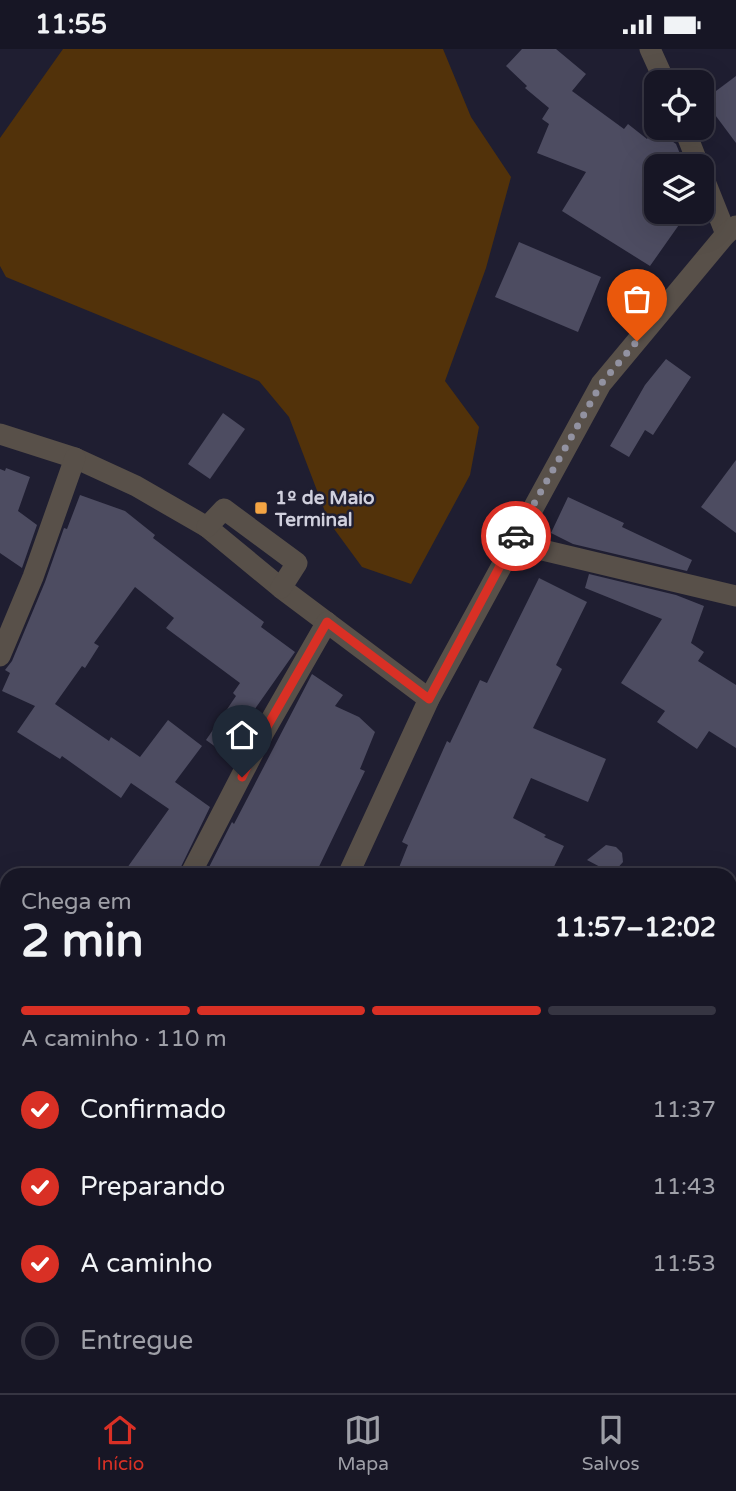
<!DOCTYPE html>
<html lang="pt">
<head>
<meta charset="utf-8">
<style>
  body { margin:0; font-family:"Varela Round",sans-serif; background:#201f2d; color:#f1f3f6; height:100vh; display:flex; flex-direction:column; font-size:26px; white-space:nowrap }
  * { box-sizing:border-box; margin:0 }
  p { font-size:23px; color:#9e9fa7 }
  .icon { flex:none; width:38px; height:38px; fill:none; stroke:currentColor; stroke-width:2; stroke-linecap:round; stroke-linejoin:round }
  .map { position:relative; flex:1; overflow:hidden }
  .panel { position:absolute; left:0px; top:819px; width:737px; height:525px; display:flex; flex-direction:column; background:#171625; border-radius:21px 21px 0 0; box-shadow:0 7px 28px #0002,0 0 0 2px #363542 }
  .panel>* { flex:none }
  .tools { position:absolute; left:644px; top:21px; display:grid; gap:14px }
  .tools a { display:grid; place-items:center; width:70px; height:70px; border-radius:14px; background:#171625; box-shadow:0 7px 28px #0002,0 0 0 2px #363542; font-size:35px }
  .pin { position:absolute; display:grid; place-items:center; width:60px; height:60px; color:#fff; margin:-72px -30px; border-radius:50% 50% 50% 0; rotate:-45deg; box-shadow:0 0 7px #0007 }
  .pin .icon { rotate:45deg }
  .courier { position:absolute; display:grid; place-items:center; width:70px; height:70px; margin:-35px; border:5px solid #d93025; border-radius:50%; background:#fff; color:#222; box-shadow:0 2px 9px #0007 }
  .overview em { font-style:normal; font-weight:700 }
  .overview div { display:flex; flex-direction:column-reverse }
  .overview { display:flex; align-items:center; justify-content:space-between; height:119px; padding:0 21px }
  h1 { font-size:46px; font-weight:700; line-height:52px }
  .bar { display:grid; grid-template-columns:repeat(4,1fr); gap:10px 7px; align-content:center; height:84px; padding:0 21px }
  .bar i { height:9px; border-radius:5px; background:#363542 }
  .bar .active { background:#d93025 }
  .bar p { grid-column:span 4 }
  ol { padding:0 21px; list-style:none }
  li { display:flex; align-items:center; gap:21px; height:77px }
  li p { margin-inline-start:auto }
  li .icon { padding:7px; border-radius:50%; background:#d93025; color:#fff; stroke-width:4 }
  li:last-child { color:#9e9fa7 }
  li i { width:38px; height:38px; border:4px solid #363542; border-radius:50% }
  .status { display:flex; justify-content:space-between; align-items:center; height:49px; padding:0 35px; background:#171625; direction:ltr }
  .status svg { height:19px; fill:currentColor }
  .tab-bar { display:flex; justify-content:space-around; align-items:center; height:98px; border-top:2px solid #363542; background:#171625; font-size:19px; color:#9e9fa7 }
  .tab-bar a { display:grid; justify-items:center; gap:4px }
  .tab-bar .active { color:#d93025 }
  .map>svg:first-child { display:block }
  .green { fill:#52320a }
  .building { fill:#4d4c61 }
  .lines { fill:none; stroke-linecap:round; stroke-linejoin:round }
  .minor { stroke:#585049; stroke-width:21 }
  .done { stroke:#9292a1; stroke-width:7; stroke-dasharray:0 12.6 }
  .route { stroke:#d93025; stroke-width:9 }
  .poi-dot { fill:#f4a443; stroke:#1f1e31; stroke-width:2.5 }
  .labels { text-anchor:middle; stroke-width:5; stroke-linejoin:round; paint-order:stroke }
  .poi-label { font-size:19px; font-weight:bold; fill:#d0d0dd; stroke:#1f1e31; text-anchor:start }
</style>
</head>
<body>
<div class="status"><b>11:55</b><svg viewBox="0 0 49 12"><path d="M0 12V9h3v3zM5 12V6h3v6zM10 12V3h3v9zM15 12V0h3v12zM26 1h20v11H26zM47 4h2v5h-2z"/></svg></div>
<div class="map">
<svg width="736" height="1344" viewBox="0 0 736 1344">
  <rect width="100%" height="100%" fill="#1f1e31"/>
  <!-- green -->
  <polygon class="green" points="63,0 443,0 471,68 511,128 486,219 445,332 479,378 470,426 411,535 362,518 329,473 289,368 259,332 6,228 0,217 0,89"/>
  <!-- building -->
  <g class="building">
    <polygon points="522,0 556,0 586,25 572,42 624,80 628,75 647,90 654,79 676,95 685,117 656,117 656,163 688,163 650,217 562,162 586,123 537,104 549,75 542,70 549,59 525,39 527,37 506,17"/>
    <polygon points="736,27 736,94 704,51"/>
    <polygon points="519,193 601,228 578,283 495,248"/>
    <polygon points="666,310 691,328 653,386 645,381 629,408 610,397 645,336"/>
    <polygon points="223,364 245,380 210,430 188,415"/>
    <polygon points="736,411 736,484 701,458"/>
    <polygon points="6,419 30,428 18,462 37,476 22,519 0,504 0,420 5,422"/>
    <polygon points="80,446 125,462 155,486 153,489 264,573 261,578 295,603 224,704 206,691 236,647 233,644 240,634 166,579 174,569 135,538 94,594 99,597 85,619 82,617 55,655 109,692 111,688 140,708 168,671 202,697 175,733 210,758 177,826 122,826 169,760 131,734 121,749 62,707 60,710 17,683 35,657 2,642 10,624 5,621 12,612 45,533 64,479 67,480"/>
    <polygon points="568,448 624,474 622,478 692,511 687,522 573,495 551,484"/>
    <polygon points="589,525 676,546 704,557 691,594 704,603 698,612 736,636 736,699 709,682 697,700 657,673 665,662 621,634 662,570 585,539"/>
    <polygon points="539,529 587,553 556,616 562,620 533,679 606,710 588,753 531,729 513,769 546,786 544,788 564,797 550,826 396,826 408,796 402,793 447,692 450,694 480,631 487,634"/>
    <polygon points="312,625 343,646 335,657 359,668 375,683 360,720 365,722 315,826 205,826 232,773 234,775"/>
    <polygon points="606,796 616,798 622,804 623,813 615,822 606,821 587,811"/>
  </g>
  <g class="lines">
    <!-- minor -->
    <g class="minor">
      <polyline points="650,0 665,33"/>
      <polyline points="684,79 699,117"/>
      <polyline points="702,125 726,185"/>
      <polyline points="0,385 75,409 136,437 207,478 281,539 429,650"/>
      <polyline points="207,478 224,460 297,514 281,539"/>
      <polyline points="513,494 736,547"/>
      <polyline points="0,607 33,528 75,409"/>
      <polyline points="190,826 264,683 327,573"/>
      <polyline points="348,826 429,650 601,335 726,185 736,177"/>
      <polyline points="0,886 7,889"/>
      <polyline points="730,1051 736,1054"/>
      <polyline points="730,1147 736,1140"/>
      <polyline points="0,1148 7,1133"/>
      <polyline points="87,1344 90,1337"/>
    </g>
  </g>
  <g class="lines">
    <!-- done -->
    <polyline class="done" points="516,487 601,335 637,292"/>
    <!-- route -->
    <polyline class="route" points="242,728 264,683 327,573 429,650 516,487"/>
  </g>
  <!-- markers -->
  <rect class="poi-dot" x="254" y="452" width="14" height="14" rx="3.5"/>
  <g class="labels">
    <!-- poi labels -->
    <g class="poi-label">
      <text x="275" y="455">1º de Maio<tspan x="275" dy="22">Terminal</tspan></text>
    </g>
  </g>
</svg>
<div class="tools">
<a><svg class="icon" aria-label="locate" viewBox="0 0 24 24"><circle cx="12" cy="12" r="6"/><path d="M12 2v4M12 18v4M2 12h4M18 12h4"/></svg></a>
<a><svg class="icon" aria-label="layers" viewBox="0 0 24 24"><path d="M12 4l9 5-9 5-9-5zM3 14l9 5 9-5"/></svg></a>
</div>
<div class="pin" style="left:637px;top:292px;background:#ea580c"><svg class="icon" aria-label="bag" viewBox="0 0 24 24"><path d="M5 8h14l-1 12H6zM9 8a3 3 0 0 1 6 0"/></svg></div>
<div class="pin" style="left:242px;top:728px;background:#1f2937"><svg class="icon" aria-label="home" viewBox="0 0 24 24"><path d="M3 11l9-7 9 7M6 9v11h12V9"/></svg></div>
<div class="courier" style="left:516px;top:487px"><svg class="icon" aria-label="car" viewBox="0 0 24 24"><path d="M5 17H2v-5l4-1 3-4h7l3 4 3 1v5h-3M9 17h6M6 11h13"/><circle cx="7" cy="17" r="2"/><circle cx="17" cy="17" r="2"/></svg></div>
<section class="panel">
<div class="overview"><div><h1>2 min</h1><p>Chega em</p></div><em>11:57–12:02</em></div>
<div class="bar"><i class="active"></i><i class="active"></i><i class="active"></i><i></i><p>A caminho · 110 m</p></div>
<ol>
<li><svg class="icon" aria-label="check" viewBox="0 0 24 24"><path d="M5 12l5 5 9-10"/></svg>Confirmado<p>11:37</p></li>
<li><svg class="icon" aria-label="check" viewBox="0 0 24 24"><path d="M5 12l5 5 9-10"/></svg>Preparando<p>11:43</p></li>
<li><svg class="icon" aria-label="check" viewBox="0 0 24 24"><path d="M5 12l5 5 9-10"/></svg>A caminho<p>11:53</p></li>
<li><i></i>Entregue</li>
</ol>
</section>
</div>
<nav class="tab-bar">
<a class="active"><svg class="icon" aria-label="home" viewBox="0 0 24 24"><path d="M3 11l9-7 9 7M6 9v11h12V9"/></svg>Início</a>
<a><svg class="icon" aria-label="map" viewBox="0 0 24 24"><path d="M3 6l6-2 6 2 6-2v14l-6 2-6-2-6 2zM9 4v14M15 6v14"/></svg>Mapa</a>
<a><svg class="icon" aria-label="saved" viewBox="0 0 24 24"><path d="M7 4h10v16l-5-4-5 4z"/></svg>Salvos</a>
</nav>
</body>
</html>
